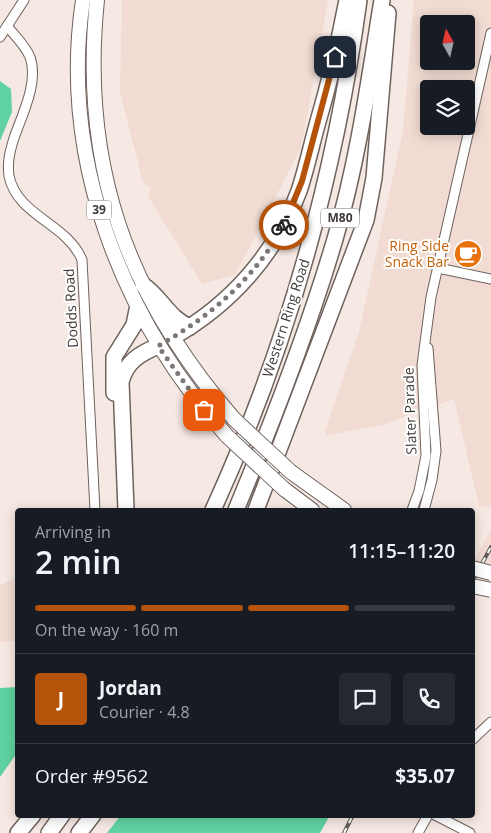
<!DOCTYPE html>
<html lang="en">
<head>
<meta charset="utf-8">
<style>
  body { margin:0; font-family:"Open Sans",sans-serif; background:#242831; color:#f1f3f6; height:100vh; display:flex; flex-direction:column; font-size:19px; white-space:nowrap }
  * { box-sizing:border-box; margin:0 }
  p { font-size:16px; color:#9ea1a6 }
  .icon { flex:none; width:28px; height:28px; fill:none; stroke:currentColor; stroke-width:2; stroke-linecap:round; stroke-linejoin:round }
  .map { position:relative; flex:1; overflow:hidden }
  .sheet { position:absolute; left:15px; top:508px; width:460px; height:310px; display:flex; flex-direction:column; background:#171b24; border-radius:5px; box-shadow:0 2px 12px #0003 }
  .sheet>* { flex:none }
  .needle { width:32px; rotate:352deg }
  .fabs { position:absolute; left:420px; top:15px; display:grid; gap:10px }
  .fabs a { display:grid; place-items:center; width:55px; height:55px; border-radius:5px; background:#171b24; box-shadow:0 2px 12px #0003; font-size:25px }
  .pin { position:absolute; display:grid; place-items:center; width:42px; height:42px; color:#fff; margin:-21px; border-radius:10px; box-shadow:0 2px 8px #0006 }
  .courier { position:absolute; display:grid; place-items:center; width:50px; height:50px; margin:-25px; border:4px solid #b45309; border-radius:50%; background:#fff; color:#222; box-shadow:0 1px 6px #0007 }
  .overview em { font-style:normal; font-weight:600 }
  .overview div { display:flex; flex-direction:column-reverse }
  .overview { display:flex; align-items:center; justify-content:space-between; height:85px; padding:0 20px }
  h1 { font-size:32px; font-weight:600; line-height:38px }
  .bar { display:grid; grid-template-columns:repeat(4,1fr); gap:8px 5px; align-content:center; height:60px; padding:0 20px }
  .bar i { height:6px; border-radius:4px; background:#363941 }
  .bar .on { background:#b45309 }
  .bar p { grid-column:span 4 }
  .line { display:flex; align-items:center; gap:12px; padding:0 20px; border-top:1px solid #363941 }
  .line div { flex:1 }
  .round { display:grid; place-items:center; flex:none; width:52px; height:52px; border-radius:5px; background:#242831 }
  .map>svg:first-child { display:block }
  .built { fill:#f1dbd2; fill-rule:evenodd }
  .green { fill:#60d2a1 }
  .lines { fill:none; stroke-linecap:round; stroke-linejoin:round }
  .street-casing { stroke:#6e625d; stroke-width:11 }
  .primary-casing { stroke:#6e625d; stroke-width:16 }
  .highway-casing { stroke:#6e625d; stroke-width:18 }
  .street { stroke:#fff; stroke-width:9 }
  .primary { stroke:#fff; stroke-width:14 }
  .highway { stroke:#fff; stroke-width:15 }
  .rail-casing { stroke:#645d59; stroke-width:4 }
  .rail { stroke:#fff; stroke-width:2; stroke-dasharray:5.5; stroke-linecap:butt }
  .primary-bridge-casing { stroke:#6e625d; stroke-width:16; stroke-linecap:butt }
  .primary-bridge { stroke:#fff; stroke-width:14 }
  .done { stroke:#7f7773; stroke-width:5; stroke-dasharray:0 9 }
  .route { stroke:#b45309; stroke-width:6 }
  .labels { text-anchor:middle; stroke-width:4; stroke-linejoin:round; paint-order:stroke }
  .shield { fill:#fff; stroke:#797573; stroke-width:1 }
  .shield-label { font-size:12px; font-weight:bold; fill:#3f3a37 }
  .food-label { font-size:14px; fill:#c56008; stroke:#fff; text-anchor:end }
  .street-label { font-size:14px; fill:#3f3a37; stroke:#fff }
</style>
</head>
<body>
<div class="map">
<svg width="491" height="833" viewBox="0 0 491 833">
  <rect width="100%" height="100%" fill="#f6e8e2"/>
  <!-- built -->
  <g class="built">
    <polygon points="122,0 328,0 301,148 235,275 202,284 148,196 151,189 143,182 120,92"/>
    <path d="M414,0H491V507L479,506L454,399L382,425L327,435L325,431L359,332L403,131ZM429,24H466V61H429ZM429,89H466V126H429Z"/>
    <polygon points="491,529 491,568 473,563"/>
    <polygon points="17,577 17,641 0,642 0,585"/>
  </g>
  <!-- green -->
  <g class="green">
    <polygon points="0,81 11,89 12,112 0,141"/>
    <polygon points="18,687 17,753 0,777 0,688"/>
    <polygon points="121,815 330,815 320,833 107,833"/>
  </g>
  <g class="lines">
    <defs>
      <g id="street">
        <path d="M7,26C15,36 25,45 30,57C39,82 22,115 14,138C10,151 7,162 9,176C17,216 68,224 82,260L95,510"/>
        <polyline points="0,37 24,0"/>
        <polyline points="438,268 491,279"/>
        <polyline points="412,510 419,491 426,456 422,365 431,297 491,33"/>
        <polyline points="424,510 432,480 436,451 428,348"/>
        <polyline points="472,740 491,722"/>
        <polyline points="435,815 470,833"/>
        <polyline points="418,833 428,815"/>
      </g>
      <g id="primary">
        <path d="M83,0C59,159 122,319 227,436"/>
        <path d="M97,0C80,164 126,295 234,419"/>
        <polyline points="291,472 344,510"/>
        <polyline points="284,489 312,510"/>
      </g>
      <g id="highway">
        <path d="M143,285C161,297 169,319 190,327"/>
        <path d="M173,337C230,305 276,254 299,191C306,170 311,147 317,125C329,84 339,42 347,0"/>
        <polyline points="114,393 114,357 134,325 137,310"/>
        <path d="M126,510L121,382C126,362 139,354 158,346"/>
        <path d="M213,510C287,348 335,176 359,0"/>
        <path d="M236,510C273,421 308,331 335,239C358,161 369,80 382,0"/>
        <polyline points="256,510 366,220 374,178 388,13"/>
        <polyline points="18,833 33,815"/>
        <polyline points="49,833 62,815"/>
        <polyline points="79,833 93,815"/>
      </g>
    </defs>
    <!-- street casing -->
    <use href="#street" class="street-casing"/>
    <!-- primary casing -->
    <use href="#primary" class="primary-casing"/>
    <!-- highway casing -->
    <use href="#highway" class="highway-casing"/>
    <!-- street -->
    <use href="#street" class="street"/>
    <!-- primary -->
    <use href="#primary" class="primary"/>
    <!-- highway -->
    <use href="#highway" class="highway"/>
    <defs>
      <g id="rail">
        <polyline points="472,582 491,547"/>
        <polyline points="344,833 353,815"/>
      </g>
    </defs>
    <!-- rail casing -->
    <use href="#rail" class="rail-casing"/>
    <!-- rail -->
    <use href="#rail" class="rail"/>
    <defs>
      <g id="primary-bridge">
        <polyline points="234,419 291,472"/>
        <polyline points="227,436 284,489"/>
        <polyline points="472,568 491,573"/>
        <polyline points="472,586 491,590"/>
      </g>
    </defs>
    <!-- primary-bridge casing -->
    <use href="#primary-bridge" class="primary-bridge-casing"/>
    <!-- primary-bridge -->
    <use href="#primary-bridge" class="primary-bridge"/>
  </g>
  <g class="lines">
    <!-- done -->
    <path class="done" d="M204,410L158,346C211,316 254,279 284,225"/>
    <!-- route -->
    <polyline class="route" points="284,225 302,181 335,57"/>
  </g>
  <!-- icons -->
  <defs>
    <symbol id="cafe-disc" viewBox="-11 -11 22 22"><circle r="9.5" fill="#e8710a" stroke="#fff"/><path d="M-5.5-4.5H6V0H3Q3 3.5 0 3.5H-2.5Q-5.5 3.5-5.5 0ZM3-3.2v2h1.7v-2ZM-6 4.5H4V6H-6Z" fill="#fff"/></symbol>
  </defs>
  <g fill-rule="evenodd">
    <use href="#cafe-disc" x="452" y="238" width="32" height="32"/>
  </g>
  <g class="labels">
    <!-- shield labels -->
    <g class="shield">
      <rect x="86.5" y="200.5" width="25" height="19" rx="4"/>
      <rect x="321" y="208.5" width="38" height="19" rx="4"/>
    </g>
    <g class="shield-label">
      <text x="99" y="214">39</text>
      <text x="340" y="222">M80</text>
    </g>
    <!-- food labels -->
    <g class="food-label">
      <text x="449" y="251">Ring Side<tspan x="449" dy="16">Snack Bar</tspan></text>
    </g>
    <!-- street labels -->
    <g class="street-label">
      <text transform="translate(71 308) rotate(-93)" y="5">Dodds Road</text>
      <text transform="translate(286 318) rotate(-72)" y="5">Western Ring Road</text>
      <text transform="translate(410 411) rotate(-92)" y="5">Slater Parade</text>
    </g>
  </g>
</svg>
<div class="fabs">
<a><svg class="needle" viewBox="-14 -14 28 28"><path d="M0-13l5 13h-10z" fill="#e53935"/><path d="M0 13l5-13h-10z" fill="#9ea1a6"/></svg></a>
<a><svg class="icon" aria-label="layers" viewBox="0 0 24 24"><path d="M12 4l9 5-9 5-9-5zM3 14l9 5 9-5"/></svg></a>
</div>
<div class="pin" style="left:204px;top:410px;background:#ea580c"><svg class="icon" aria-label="bag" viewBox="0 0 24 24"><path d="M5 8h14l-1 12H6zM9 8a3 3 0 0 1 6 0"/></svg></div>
<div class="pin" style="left:335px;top:57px;background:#1f2937"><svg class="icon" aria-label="home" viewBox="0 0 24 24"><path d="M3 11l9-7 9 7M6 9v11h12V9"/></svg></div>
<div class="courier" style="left:284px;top:225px"><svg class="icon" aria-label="bike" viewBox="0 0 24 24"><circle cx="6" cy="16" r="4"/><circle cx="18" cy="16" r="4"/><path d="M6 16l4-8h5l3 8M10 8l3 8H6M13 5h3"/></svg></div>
<section class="sheet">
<div class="overview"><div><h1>2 min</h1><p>Arriving in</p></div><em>11:15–11:20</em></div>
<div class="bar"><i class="on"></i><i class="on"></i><i class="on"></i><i></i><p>On the way · 160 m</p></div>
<div class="line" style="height:90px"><b class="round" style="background:#b45309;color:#fff">J</b><div><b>Jordan</b><p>Courier · 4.8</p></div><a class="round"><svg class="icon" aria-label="chat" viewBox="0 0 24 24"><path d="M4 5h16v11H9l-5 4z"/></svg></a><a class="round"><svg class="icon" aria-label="phone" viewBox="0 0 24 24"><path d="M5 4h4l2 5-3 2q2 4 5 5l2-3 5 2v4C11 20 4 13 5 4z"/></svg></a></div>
<div class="line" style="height:65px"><div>Order #9562</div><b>$35.07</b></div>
</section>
</div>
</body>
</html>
